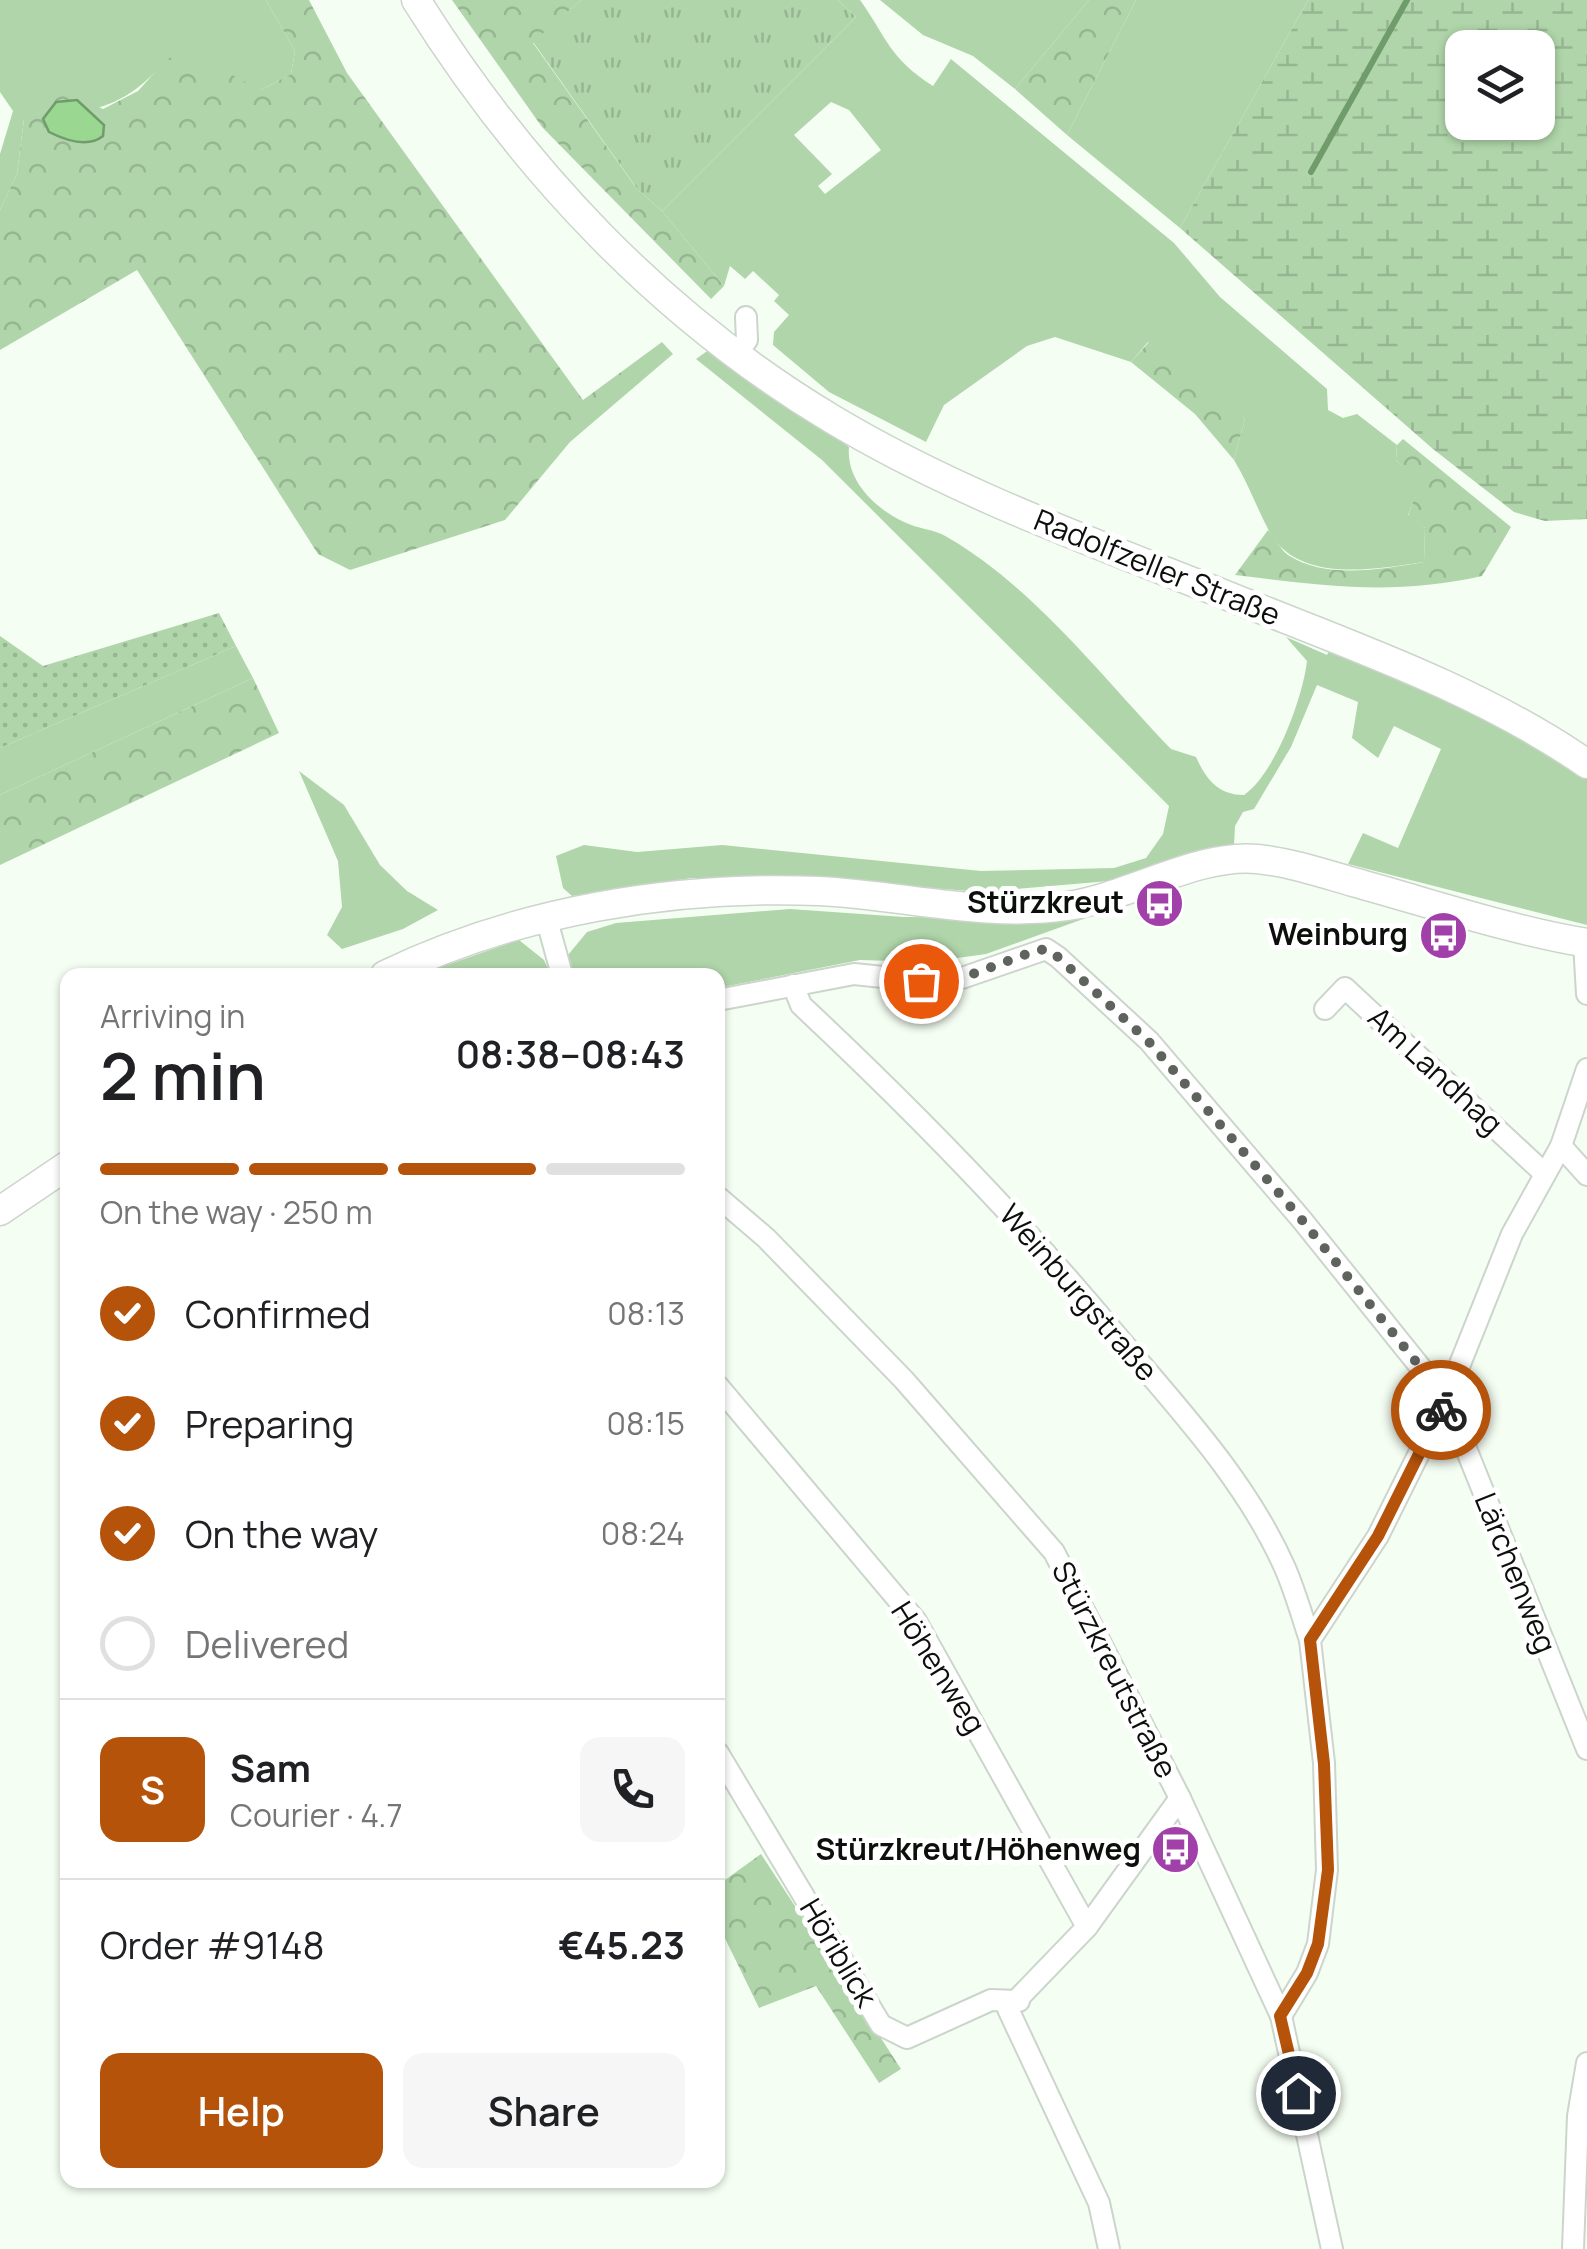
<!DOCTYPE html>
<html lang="en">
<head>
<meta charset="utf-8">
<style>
  body { margin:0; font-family:Manrope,sans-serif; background:#f6f6f6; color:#202124; height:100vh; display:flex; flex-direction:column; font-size:38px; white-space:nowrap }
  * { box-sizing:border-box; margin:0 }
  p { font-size:32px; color:#757577 }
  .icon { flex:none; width:55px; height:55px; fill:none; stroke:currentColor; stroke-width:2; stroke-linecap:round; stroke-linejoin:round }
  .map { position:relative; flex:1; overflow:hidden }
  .panel { position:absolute; left:60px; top:968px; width:665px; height:1220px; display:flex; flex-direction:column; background:#fff; border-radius:20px; box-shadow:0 2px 8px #0004 }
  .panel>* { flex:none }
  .tools { position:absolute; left:1445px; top:30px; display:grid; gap:20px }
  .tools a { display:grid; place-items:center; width:110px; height:110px; border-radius:20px; background:#fff; box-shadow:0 2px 8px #0004; font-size:50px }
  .pin { position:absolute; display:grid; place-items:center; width:85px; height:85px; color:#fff; margin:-42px; border:5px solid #fff; border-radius:50%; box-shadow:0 2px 10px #0007 }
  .courier { position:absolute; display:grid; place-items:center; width:100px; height:100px; margin:-50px; border:8px solid #b45309; border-radius:50%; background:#fff; color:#222; box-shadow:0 2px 12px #0007 }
  .head em { font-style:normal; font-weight:600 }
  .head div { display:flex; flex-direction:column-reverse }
  .head { display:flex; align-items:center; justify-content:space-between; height:170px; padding:0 40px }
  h1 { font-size:65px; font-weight:600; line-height:75px }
  .bar { display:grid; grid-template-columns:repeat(4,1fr); gap:15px 10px; align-content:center; height:120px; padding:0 40px }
  .bar i { height:12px; border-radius:8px; background:#e0e0e0 }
  .bar .selected { background:#b45309 }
  .bar p { grid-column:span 4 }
  .line { display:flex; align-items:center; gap:25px; padding:0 40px; border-top:2px solid #e0e0e0 }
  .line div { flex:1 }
  .round { display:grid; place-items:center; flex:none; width:105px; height:105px; border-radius:20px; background:#f6f6f6 }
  ol { padding:0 40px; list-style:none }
  li { display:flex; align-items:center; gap:30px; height:110px }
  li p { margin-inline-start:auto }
  li .icon { padding:10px; border-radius:50%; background:#b45309; color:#fff; stroke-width:4 }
  li:last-child { color:#757577 }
  li i { width:55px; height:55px; border:5px solid #e0e0e0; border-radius:50% }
  .action { display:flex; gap:20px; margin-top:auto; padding:20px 40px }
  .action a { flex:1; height:115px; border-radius:20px; background:#b45309; color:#fff; font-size:40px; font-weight:600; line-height:115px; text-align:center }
  .action a+a { background:#f6f6f6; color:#202124 }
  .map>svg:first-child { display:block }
  .grass { fill:#b0d5aa; fill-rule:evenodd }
  .forest { fill:url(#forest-crowns) }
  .wetland { fill:url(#wetland-marsh); fill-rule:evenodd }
  .park { fill:url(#park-tufts) }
  .garden { fill:url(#garden-dots) }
  .water { fill:#9ad892; stroke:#6f9c6a; stroke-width:2.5 }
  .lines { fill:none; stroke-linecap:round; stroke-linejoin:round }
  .stream { stroke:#6f9c6a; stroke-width:6 }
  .street-casing { stroke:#ccd5cb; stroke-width:24 }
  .secondary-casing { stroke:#ccd5cb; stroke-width:31 }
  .street { stroke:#fff; stroke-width:20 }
  .secondary { stroke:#fff; stroke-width:28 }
  .done { stroke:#5e635d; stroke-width:10; stroke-dasharray:0 18 }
  .route { stroke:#b45309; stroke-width:12 }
  .labels { text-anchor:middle; stroke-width:10; stroke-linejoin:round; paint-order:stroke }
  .street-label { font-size:30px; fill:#0c0f0c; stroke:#fff }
  .poi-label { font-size:30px; font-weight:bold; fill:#0c0f0c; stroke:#fff; text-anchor:end }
</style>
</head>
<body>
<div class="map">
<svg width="1587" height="2249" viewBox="0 0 1587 2249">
  <defs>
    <pattern id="forest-crowns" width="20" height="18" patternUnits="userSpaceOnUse" patternTransform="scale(2.5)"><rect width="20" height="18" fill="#b0d5aa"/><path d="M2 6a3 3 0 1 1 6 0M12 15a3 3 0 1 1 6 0" fill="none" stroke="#96b691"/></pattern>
    <pattern id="wetland-marsh" width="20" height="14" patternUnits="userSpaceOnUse" patternTransform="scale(2.5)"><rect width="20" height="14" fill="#b0d5aa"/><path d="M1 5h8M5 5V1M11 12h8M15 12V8" fill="none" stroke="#96b691"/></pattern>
    <pattern id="park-tufts" width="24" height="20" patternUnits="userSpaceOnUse" patternTransform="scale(2.5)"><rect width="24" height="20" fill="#b0d5aa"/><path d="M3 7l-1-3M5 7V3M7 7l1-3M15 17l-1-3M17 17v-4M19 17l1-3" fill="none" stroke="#96b691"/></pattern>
    <pattern id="garden-dots" width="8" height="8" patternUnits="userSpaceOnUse" patternTransform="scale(2.5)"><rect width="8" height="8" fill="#b0d5aa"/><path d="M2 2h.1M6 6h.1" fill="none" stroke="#96b691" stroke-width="1.8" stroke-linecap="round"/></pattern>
  </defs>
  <rect width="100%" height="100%" fill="#f5fef3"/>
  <!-- grass -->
  <g class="grass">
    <path d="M0,0H266L295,51L291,74L261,90L169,58C119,113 95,110 24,119L17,174L0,210V154L13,111L0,92Z"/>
    <path d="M838,0H860C888,39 888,57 933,86L951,59L1174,243L1220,297L1327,389L1328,410L1343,418L1357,414L1397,445L1396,460L1421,483L1408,515L1425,528L1424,562C1375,569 1296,585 1268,529C1256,506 1248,483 1234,460L1245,419L1148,342L1131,362L1055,337L1027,346L944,405L926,442L829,392L773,345L774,332L789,315L774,301L779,295L753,271L745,279L730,266L724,286L662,211L856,17ZM831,102L849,110L881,150L825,194L818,186L832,174L794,135Z"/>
    <polygon points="880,0 1089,0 1015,89 973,56 923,35"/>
    <polygon points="1136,0 1308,0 1180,228 1067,135"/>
    <path d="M710,349L849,447C846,480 874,508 904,522C918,529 934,529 947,537C1035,588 1102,677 1171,749L1196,757C1206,779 1218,795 1244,795C1275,774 1303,697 1307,661L1286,637L1327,655L1330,649L1446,697L1587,776V925L1348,864L1363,833L1398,848L1441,749L1394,726L1378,758L1352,738L1358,702L1317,685L1291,747L1254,809L1243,812L1235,826L1234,845L1132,879L982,892L817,879L692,878L572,896L563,888L556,856L584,845L637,852L722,845L981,871L1114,868L1146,858L1163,834L1169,806L822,460L696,359Z"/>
    <polygon points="236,646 253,678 0,795 0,748"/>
    <polygon points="299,771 344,805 380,865 407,891 438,910 403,929 342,949 327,935 342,907 338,861"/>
    <polygon points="790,909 904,917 1086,918 986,954 929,962 860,960 718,988 718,975 574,975 568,955 587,932 616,923"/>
    <polygon points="519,940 544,960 551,975 418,975"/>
  </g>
  <!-- forest -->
  <g class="forest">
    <polygon points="266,0 309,0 347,73 583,400 662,342 673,354 570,442 505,520 350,570 318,554 137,270 0,350 0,210 17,174 24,119 62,89 103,109 138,91 168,58 198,57 261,90 291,74 295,51"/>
    <polygon points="452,0 581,0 533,43 637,189 662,211 724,286 711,299 542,127"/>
    <polygon points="1089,0 1136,0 1067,135 1015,89"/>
    <polygon points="1149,342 1179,356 1245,419 1234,460 1195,414 1131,362"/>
    <path d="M1403,439L1511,527L1482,576C1392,596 1325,586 1235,575L1268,530C1274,537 1281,550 1288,555C1327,580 1382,569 1424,562L1425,528L1408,516L1420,483L1396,460L1397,445Z"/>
    <polygon points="253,678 279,733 0,865 0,795"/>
    <polygon points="761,1854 901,2069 879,2083 816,1986 759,2008 718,1924 718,1885"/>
  </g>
  <!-- wetland -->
  <path class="wetland" d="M1308,0H1587V519L1545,521L1514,512L1433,449L1180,228ZM1462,48H1538V122H1462Z"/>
  <!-- park -->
  <polygon class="park" points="581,0 838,0 856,17 662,211 638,190 533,42"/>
  <!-- garden -->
  <polygon class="garden" points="219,613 236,646 0,748 0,636 43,666"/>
  <!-- water -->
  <path class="water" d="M77,100L104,125L103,136C88,148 65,140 49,132L43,119L56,102Z"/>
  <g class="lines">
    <!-- stream -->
    <polyline class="stream" points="1311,172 1407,0"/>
    <defs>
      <g id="street">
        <polyline points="737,353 747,340 746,317"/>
        <polyline points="546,917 562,975"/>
        <polyline points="1584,943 1587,994"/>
        <path d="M793,985L801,1005C913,1110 1018,1217 1116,1335C1177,1407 1246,1480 1285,1568C1295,1591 1302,1616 1310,1640"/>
        <polyline points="718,1000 854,974 921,981 962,978 1046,949 1058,957 1149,1041 1302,1220 1446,1399 1587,1749"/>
        <polyline points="1325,1009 1345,988 1545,1174"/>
        <polyline points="1561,1146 1587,1175"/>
        <polyline points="718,1197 766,1238 904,1380 1054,1552 1180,1798 1281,2016 1332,2249"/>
        <polyline points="718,1386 916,1621 1087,1927 1008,2009 1099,2203 1109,2249"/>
        <polyline points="718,1753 881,2025 907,2038 991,2000 1019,2001"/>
        <polyline points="1087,1927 1180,1798"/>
        <polyline points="1281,2016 1307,1973 1318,1944 1327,1870 1324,1763 1310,1640 1378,1536 1446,1399 1512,1234 1561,1146 1587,1069"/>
        <polyline points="1573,2249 1578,2116 1587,2063"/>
      </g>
      <g id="secondary">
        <path d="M416,0C522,169 660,316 832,419C954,492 1087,540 1218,592C1343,643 1476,687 1587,764"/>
        <path d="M385,975C518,911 672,885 819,891C901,895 986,918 1068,906C1129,897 1198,853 1257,859C1289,862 1322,873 1353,882C1430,903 1509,930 1587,943"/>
        <polyline points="0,1211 68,1165"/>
      </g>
    </defs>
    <!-- street casing -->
    <use href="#street" class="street-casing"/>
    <!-- secondary casing -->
    <use href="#secondary" class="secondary-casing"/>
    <!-- street -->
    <use href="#street" class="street"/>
    <!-- secondary -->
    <use href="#secondary" class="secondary"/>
  </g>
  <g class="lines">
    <!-- done -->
    <polyline class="done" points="921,981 962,978 1035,951 1046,949 1058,957 1149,1042 1302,1220 1446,1399 1441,1410"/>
    <!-- route -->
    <polyline class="route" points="1298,2093 1280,2016 1307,1973 1318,1944 1328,1870 1324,1764 1310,1640 1378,1536 1441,1410"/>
  </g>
  <!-- icons -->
  <defs>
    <symbol id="bus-disc" viewBox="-11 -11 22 22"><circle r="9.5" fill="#a140a8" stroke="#fff"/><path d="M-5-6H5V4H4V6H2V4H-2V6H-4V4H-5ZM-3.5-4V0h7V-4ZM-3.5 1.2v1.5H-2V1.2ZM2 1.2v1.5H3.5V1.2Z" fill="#fff"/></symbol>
  </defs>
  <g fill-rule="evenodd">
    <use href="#bus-disc" x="1132" y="876" width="55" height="55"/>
    <use href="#bus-disc" x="1416" y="908" width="55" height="55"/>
    <use href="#bus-disc" x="1148" y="1822" width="55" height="55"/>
  </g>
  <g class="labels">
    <!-- street labels -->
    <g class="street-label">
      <text transform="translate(1157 568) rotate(22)" y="10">Radolfzeller Straße</text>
      <text transform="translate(1435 1071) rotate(43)" y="10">Am Landhag</text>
      <text transform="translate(1078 1293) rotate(49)" y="10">Weinburgstraße</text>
      <text transform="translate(1515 1573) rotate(68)" y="10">Lärchenweg</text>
      <text transform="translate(938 1668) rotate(58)" y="10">Höhenweg</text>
      <text transform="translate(1114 1670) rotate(63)" y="10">Stürzkreutstraße</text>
      <text transform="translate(838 1953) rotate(59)" y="10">Höriblick</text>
    </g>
    <!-- poi labels -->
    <g class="poi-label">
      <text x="1124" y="913">Stürzkreut</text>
      <text x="1408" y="945">Weinburg</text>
      <text x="1141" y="1860">Stürzkreut/Höhenweg</text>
    </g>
  </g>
</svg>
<div class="tools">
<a><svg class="icon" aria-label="layers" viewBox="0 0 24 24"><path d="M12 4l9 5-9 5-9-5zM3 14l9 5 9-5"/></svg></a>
</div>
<div class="pin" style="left:921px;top:981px;background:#ea580c"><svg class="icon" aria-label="bag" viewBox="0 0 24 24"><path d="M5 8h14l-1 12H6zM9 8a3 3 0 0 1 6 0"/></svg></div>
<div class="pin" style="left:1298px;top:2093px;background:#1f2937"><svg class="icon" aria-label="home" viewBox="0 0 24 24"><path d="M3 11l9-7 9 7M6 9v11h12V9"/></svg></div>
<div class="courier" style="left:1441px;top:1410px"><svg class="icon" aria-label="bike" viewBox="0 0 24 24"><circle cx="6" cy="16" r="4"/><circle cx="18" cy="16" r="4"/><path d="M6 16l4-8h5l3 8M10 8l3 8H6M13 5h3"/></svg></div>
<section class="panel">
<div class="head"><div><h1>2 min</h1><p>Arriving in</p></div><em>08:38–08:43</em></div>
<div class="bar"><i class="selected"></i><i class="selected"></i><i class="selected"></i><i></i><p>On the way · 250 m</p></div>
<ol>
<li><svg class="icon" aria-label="check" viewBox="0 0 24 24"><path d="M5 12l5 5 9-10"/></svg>Confirmed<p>08:13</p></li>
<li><svg class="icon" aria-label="check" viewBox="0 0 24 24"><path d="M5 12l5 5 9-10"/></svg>Preparing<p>08:15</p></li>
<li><svg class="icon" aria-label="check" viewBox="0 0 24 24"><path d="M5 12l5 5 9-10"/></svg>On the way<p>08:24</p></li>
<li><i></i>Delivered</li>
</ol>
<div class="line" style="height:180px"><b class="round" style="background:#b45309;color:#fff">S</b><div><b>Sam</b><p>Courier · 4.7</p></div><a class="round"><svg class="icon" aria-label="phone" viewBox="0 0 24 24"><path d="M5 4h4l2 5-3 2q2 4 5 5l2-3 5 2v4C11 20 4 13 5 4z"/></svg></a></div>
<div class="line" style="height:130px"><div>Order #9148</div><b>€45.23</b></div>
<div class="action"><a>Help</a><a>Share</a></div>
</section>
</div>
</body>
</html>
